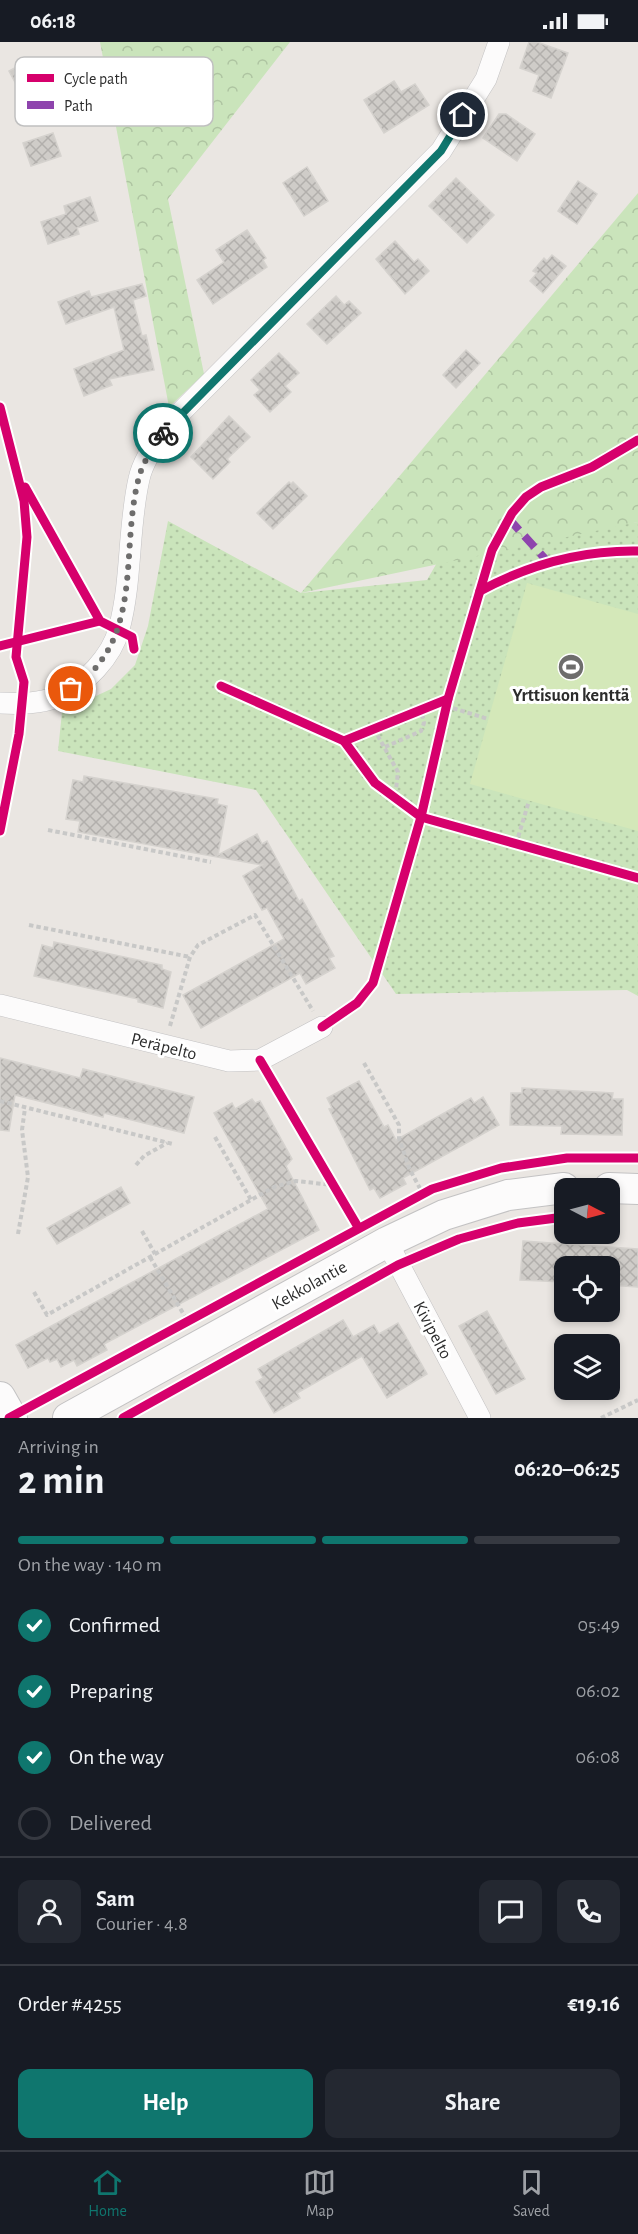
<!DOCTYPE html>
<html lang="en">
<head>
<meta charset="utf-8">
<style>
  body { margin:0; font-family:"Alegreya Sans",sans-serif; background:#242831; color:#f1f3f6; height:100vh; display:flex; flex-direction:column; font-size:22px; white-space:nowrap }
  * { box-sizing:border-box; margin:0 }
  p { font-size:20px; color:#9ea1a6 }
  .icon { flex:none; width:33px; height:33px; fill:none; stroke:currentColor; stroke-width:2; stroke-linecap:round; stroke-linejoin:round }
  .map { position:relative; height:1376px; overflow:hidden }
  .side { display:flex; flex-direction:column; background:#171b24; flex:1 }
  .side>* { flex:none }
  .needle { width:39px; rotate:96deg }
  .tools { position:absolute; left:554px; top:1136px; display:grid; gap:12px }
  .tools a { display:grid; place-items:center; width:66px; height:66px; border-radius:12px; background:#171b24; box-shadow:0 3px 9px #0003; font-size:30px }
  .pin { position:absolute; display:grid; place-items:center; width:51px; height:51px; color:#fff; margin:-26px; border:3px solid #fff; border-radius:50%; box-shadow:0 2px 6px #0007 }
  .courier { position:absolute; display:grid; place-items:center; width:60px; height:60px; margin:-30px; border:4px solid #0f766e; border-radius:50%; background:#fff; color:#222; box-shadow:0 2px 8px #0007 }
  .summary em { font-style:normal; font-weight:700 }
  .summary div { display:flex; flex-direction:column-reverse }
  .summary { display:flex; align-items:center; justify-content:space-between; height:102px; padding:0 18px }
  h1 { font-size:39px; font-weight:700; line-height:45px }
  .bar { display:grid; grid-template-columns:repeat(4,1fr); gap:9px 6px; align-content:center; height:72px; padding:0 18px }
  .bar i { height:8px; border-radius:4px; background:#363941 }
  .bar .active { background:#0f766e }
  .bar p { grid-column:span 4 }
  .line { display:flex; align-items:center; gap:15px; padding:0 18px; border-top:2px solid #363941 }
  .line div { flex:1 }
  .round { display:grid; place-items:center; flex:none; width:63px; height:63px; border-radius:12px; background:#242831 }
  ol { padding:0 18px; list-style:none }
  li { display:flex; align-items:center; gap:18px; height:66px }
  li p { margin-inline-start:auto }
  li .icon { padding:6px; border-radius:50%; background:#0f766e; color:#fff; stroke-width:4 }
  li:last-child { color:#9ea1a6 }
  li i { width:33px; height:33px; border:3px solid #363941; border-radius:50% }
  .primary-button { display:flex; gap:12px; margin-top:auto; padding:12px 18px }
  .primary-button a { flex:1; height:69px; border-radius:12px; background:#0f766e; color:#fff; font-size:24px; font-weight:700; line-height:69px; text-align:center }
  .primary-button a+a { background:#242831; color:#f1f3f6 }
  .status { display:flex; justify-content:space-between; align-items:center; height:42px; padding:0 30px; background:#171b24; direction:ltr }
  .status svg { height:16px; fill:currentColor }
  .menu { display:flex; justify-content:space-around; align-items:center; height:84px; border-top:2px solid #363941; background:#171b24; font-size:16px; color:#9ea1a6 }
  .menu a { display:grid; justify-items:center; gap:3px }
  .menu .active { color:#0f766e }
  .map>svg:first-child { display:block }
  .grass { fill:url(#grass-dots) }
  .forest { fill:url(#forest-crowns) }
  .pitch { fill:#d4e8b9 }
  .building { fill:url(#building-cross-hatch); stroke:#d5d2ce; stroke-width:1.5 }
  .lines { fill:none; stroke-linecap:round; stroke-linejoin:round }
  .street-casing { stroke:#c3c2c3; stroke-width:22 }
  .secondary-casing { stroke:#c3c2c3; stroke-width:32 }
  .path { stroke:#c8c8c7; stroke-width:4; stroke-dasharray:4.5 3; stroke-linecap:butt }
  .street { stroke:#fcfbfb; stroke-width:21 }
  .secondary { stroke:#fcfbfb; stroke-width:30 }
  .quiet { stroke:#8e44ad; stroke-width:8; stroke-dasharray:15 8; stroke-linecap:butt }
  .cycleway-casing { stroke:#fff; stroke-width:13 }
  .cycleway { stroke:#d6006c; stroke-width:9 }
  .done { stroke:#6e6d6c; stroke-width:6; stroke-dasharray:0 10.8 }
  .route { stroke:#0f766e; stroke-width:8 }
  .labels { text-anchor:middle; stroke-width:6; stroke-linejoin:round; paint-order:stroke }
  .poi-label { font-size:18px; font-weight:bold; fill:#2c2c2c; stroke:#fff }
  .street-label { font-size:18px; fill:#2c2c2c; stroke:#fff }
  .key { fill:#fff; stroke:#c0c0c0; stroke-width:1.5 }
  .key-label { font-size:16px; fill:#2c2c2c }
</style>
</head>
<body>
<div class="status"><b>06:18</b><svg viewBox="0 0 49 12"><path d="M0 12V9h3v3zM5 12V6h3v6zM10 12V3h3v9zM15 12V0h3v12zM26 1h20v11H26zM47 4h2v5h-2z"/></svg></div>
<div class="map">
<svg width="638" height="1376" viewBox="0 0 638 1376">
  <defs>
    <pattern id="grass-dots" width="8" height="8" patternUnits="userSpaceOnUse" patternTransform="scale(1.5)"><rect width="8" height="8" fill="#cae4bb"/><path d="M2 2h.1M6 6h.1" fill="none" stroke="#aec4a1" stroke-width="1.8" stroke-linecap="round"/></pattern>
    <pattern id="forest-crowns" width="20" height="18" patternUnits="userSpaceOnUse" patternTransform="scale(1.5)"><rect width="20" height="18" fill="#cae4bb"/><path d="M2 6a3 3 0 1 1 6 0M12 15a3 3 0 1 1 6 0" fill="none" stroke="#aec4a1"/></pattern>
    <pattern id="building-cross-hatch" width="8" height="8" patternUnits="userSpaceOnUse" patternTransform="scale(1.5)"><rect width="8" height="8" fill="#cfccc8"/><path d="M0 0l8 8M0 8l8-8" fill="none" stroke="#b2afac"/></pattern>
  </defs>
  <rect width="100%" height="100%" fill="#eae6e2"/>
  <!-- grass -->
  <polygon class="grass" points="168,479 301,551 427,538 446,505 638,480 638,954 627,948 396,952 256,748 58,709 62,670 111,647 135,623 148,584"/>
  <!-- forest -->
  <g class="forest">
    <polygon points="100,0 290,0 168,157 204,332 169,365"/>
    <polygon points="638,151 638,480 301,551"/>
  </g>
  <!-- pitch -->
  <polygon class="pitch" points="527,541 638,572 638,789 470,742"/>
  <!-- building -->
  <g class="building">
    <polygon points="529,0 537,0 568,11 551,56 533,49 539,33 520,26"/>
    <polygon points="31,17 45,43 23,55 9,29"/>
    <polygon points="394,39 401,50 415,42 429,63 384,91 364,58"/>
    <polygon points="499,72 506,72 535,92 517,119 483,96"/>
    <polygon points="53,91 61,114 31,124 23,101"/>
    <polygon points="307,125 328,159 304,174 283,141"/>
    <polygon points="456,136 494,173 467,201 429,164"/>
    <polygon points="578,139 597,152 577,182 558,169"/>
    <polygon points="90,155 98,179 77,186 79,192 48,202 41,180 66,172 64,164"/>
    <polygon points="247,188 266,216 263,218 267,225 213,262 197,238 224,220 216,208"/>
    <polygon points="395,199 414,220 418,217 429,229 405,252 376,217"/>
    <polygon points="552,213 566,224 543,251 530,239 537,231 533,229 544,216 547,219"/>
    <polygon points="142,242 146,254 133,258 142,294 146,293 154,328 109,337 112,343 84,354 74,327 124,308 114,265 66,282 58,260 89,249 91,255"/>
    <polygon points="336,254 344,263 349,259 361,271 327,302 307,282"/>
    <polygon points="466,308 480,321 456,346 443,333"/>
    <polygon points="279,311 299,331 285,344 291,350 270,370 254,353 260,348 251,338"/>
    <polygon points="229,374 250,395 227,417 230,420 213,437 191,415"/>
    <polygon points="289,440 291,442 293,440 307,454 273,487 257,471"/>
    <polygon points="84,734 218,757 217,762 227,764 218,813 257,792 262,802 267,799 299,859 302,857 334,914 329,916 335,926 306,942 300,931 201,986 183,953 284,897 267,866 262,868 243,834 262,823 78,790 80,779 66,777 73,738 83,740"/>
    <polygon points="54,900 162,923 162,927 171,930 163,966 138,960 138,957 34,934 42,903 53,906"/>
    <polygon points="0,1016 80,1036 83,1027 194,1055 184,1091 104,1071 103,1075 15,1053 9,1089 0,1088"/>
    <polygon points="359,1039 384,1085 388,1083 396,1098 471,1056 474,1061 483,1055 499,1083 403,1136 406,1142 380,1156 374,1146 370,1148 329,1067 332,1066 327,1056"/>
    <polygon points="522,1046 613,1051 612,1057 623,1057 622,1093 561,1092 562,1084 510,1083 511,1051 522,1051"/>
    <polygon points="252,1057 255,1061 260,1059 292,1117 286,1124 319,1188 104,1302 107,1308 77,1324 74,1318 61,1325 57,1317 50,1320 48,1316 28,1326 16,1303 268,1167 214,1071 232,1061 235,1067"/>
    <polygon points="121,1145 130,1161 57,1202 47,1186"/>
    <polygon points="523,1199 638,1207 638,1245 609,1243 609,1224 564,1224 564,1240 520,1238"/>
    <polygon points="487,1269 525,1337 496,1352 459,1284"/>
    <polygon points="343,1278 353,1295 374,1283 379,1292 398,1281 427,1332 387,1356 362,1314 297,1351 300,1356 274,1371 256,1340 263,1336 258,1327"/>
  </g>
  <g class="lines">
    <defs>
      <g id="street">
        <path d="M0,661C20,662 40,662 59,654C85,643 112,614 119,587C132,540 128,484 139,437C143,418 157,400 167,384L441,109L486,37L499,0"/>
        <polyline points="0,963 229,1019 260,1018 322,985"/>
        <polyline points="387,1200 480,1376"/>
      </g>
      <g id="secondary">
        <polyline points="609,1146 638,1147"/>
        <polyline points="0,1355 12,1376"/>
        <polyline points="68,1376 387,1200 444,1173 508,1153 564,1146"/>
      </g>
    </defs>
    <!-- street casing -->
    <use href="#street" class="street-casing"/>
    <!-- secondary casing -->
    <use href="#secondary" class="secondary-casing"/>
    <!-- path -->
    <g class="path">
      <polyline points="446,664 488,677"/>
      <polyline points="374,687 398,730 395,756"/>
      <polyline points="385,705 421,689 424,681 421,668"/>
      <polyline points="48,788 211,820"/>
      <polyline points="516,802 529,759"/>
      <polyline points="29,883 190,915"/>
      <polyline points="170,984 190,915 198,903 255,873 313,969"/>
      <polyline points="364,1021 399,1083 399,1096 409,1126 423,1152"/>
      <polyline points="0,1059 173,1102"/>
      <polyline points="215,1095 251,1158"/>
      <polyline points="136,1123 144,1114 167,1101"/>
      <polyline points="142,1189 155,1212"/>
      <polyline points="18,1192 28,1135 22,1088 25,1066"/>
      <polyline points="150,1215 187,1278"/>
      <polyline points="34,1250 47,1273 274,1145 296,1139 333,1143"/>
      <polyline points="601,1376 638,1358"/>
    </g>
    <!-- street -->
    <use href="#street" class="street"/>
    <!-- secondary -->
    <use href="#secondary" class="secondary"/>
    <!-- quiet -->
    <polyline class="quiet" points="509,477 548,520"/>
    <defs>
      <g id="cycleway">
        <polyline points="0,365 24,459 27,495 16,615 24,640 19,692 0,789"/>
        <polyline points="25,445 100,579 132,595 134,607"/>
        <path d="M480,549C530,522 581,508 638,509"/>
        <polyline points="0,604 100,579"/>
        <polyline points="221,644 344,699 375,741 421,775 638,836"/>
        <polyline points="344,699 448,657"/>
        <polyline points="322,985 357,961 373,941 421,775 448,657 492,508 512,471 526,455 541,445 592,425 638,398"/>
        <polyline points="260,1018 358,1185"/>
        <polyline points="9,1376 432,1147 501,1126 567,1116 638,1116"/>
        <polyline points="123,1376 398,1223 459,1197 518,1181 564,1175"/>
      </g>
    </defs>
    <!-- cycleway casing -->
    <use href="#cycleway" class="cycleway-casing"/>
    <!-- cycleway -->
    <use href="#cycleway" class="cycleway"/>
  </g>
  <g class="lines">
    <!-- done -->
    <path class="done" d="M71,647C146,598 119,509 139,435C143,420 154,404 163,391"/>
    <!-- route -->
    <polyline class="route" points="163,391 441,109 463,73"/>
  </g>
  <!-- icons -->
  <defs>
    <symbol id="stadium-disc" viewBox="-11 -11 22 22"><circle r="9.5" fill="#6e6d6c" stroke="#fff"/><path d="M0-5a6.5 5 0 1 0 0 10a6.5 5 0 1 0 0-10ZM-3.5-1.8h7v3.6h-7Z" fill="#fff"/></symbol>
  </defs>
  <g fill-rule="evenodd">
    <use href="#stadium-disc" x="556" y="610" width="30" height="30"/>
  </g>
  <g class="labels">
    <!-- poi labels -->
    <g class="poi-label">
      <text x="571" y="659">Yrttisuon kenttä</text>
    </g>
    <!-- street labels -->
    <g class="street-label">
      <text transform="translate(164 1004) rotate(14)" y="6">Peräpelto</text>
      <text transform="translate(309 1243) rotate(-29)" y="6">Kekkolantie</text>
      <text transform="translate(433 1288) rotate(62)" y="6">Kivipelto</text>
    </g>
  </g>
  <!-- legend -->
  <rect x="15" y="15" width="198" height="69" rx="9" class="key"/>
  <rect x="27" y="32" width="27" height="8" fill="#d6006c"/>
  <rect x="27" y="59" width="27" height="8" fill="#8e44ad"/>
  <g class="key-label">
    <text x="64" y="42">Cycle path</text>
    <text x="64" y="69">Path</text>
  </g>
</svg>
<div class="tools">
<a><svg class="needle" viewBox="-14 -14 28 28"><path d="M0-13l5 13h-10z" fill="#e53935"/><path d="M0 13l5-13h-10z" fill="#9ea1a6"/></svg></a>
<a><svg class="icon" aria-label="locate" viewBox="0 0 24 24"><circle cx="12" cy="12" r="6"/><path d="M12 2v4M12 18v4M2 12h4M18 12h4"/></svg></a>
<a><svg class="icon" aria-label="layers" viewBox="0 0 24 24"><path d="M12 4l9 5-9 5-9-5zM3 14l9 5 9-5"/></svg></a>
</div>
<div class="pin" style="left:71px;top:647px;background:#ea580c"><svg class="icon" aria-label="bag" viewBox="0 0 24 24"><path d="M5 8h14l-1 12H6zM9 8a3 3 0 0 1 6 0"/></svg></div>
<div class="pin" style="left:463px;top:73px;background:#1f2937"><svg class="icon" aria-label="home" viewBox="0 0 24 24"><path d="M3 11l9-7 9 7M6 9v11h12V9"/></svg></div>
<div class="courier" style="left:163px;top:391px"><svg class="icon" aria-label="bike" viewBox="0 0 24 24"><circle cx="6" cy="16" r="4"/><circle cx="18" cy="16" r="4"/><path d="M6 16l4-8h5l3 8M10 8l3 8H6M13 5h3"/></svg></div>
</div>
<section class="side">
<div class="summary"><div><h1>2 min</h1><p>Arriving in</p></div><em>06:20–06:25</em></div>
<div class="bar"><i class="active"></i><i class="active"></i><i class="active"></i><i></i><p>On the way · 140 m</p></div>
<ol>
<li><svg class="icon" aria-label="check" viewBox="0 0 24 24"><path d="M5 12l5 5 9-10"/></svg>Confirmed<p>05:49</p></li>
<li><svg class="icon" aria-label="check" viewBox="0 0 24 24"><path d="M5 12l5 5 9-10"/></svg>Preparing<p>06:02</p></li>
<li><svg class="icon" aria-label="check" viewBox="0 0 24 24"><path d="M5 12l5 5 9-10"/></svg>On the way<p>06:08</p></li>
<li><i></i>Delivered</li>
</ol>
<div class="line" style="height:108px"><a class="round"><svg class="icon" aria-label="person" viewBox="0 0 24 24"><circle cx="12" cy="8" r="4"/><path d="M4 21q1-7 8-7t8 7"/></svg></a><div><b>Sam</b><p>Courier · 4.8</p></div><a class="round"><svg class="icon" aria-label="chat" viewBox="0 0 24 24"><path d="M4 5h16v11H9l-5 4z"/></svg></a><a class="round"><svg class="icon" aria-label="phone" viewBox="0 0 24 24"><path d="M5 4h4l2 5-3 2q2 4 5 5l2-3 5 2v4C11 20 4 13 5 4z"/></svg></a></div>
<div class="line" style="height:78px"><div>Order #4255</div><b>€19.16</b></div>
<div class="primary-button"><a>Help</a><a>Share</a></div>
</section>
<nav class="menu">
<a class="active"><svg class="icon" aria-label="home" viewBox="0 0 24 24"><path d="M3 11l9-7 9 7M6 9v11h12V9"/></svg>Home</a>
<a><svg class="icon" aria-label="map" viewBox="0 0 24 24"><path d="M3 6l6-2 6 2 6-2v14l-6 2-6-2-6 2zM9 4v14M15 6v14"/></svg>Map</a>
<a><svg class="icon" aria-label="saved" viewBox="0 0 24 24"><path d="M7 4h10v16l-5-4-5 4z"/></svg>Saved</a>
</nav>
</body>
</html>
